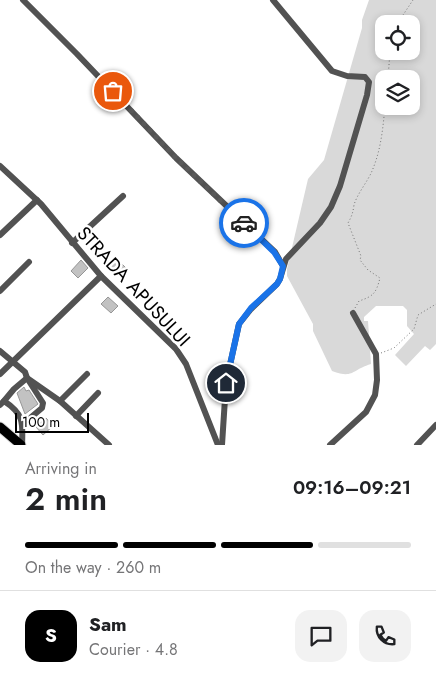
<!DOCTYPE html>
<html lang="en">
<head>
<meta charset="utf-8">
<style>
  body { margin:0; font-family:Jost,sans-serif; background:#f2f2f2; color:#202124; height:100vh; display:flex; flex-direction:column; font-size:19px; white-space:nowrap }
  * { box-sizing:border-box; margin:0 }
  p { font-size:16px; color:#757577 }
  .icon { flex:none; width:28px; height:28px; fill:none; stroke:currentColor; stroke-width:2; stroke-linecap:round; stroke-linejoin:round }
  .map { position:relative; height:445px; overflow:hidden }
  .details { display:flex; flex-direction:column; background:#fff; flex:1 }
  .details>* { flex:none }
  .controls { position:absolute; left:375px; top:15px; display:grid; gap:10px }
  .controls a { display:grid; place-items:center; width:45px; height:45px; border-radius:10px; background:#fff; box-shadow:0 2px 8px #0003; font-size:25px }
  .scale { position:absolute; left:15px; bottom:12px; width:74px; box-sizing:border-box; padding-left:5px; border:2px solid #000; border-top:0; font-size:14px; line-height:18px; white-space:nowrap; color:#000; -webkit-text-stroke:4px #fff; paint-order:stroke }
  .pin { position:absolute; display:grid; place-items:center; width:42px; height:42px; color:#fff; margin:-21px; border:2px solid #fff; border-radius:50%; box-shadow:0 1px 5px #0007 }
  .courier { position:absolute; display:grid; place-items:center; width:50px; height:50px; margin:-25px; border:4px solid #1a73e8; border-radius:50%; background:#fff; color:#222; box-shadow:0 1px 6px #0007 }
  .overview em { font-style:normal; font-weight:600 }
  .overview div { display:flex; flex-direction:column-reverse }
  .overview { display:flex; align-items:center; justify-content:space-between; height:85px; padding:0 25px }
  h1 { font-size:32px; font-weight:600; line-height:38px }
  .bar { display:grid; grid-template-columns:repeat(4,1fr); gap:8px 5px; align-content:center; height:60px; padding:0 25px }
  .bar i { height:6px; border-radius:4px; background:#e0e0e0 }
  .bar .active { background:#000 }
  .bar p { grid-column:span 4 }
  .line { display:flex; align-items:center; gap:12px; padding:0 25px; border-top:1px solid #e0e0e0 }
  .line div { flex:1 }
  .round { display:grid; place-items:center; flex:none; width:52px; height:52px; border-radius:15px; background:#f2f2f2 }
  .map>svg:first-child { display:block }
  .green { fill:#d9d9d9; fill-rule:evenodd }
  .building { fill:#c2c2c2; stroke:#969696 }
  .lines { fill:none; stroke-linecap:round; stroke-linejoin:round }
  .highway-casing { stroke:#dbdbdb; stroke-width:11 }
  .path { stroke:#747474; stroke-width:1; stroke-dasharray:1 2.5; stroke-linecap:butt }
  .minor { stroke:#525252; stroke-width:6 }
  .highway { stroke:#000; stroke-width:9 }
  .done { stroke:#595959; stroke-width:5; stroke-dasharray:0 9 }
  .route { stroke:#1a73e8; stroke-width:6 }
  .labels { text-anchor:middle; stroke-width:5; stroke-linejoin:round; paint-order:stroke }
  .street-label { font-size:19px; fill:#000; stroke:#fff }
</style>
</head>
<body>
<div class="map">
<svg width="436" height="445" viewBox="0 0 436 445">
  <rect width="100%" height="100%" fill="#fff"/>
  <!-- green -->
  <path class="green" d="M369,0H436V344L430,350L425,346L406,366L395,355L414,334L407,326V310L403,306H376L364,317V321H368L371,364C351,370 354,379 332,371L313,331V324L287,276V269L308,179L324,160L362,28V20ZM384,24H411V51H384ZM384,79H411V106H384Z"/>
  <!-- building -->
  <g class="building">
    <polygon points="117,259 126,268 119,275 110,266"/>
    <polygon points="81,260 88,268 78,278 71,271"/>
    <polygon points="108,297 118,306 111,313 101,304"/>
    <polygon points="24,387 26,391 29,390 38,404 25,414 17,393"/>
    <polygon points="46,418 53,426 43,435 36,427"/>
  </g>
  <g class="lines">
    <defs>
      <polyline id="highway" points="0,427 21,445"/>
    </defs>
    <!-- highway casing -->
    <use href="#highway" class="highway-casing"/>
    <!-- path -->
    <g class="path">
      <polyline points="397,24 413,0"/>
      <polyline points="388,79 390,51"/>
      <path d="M355,308L359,301C374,296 376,293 380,278L368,270L360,260L361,256L348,223C352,216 353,212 354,205C357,194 368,181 372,171C381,150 383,128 385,106"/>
      <polyline points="381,353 394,348 414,329 418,315 436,304"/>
    </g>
    <!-- minor -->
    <g class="minor">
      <polyline points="23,0 77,54 176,158 275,252 283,266"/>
      <polyline points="0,166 41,204 101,276 176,349 186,364 218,445"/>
      <polyline points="0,235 37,200"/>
      <polyline points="72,243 123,196"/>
      <polyline points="0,291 29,262"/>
      <polyline points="0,351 25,372 27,378 43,403 42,408 23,424"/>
      <polyline points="0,374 101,276"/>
      <polyline points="4,401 14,389 27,378 60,401 109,445"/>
      <polyline points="60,401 87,374"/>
      <path d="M0,405L4,401C24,414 23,423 22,445"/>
      <polyline points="76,416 98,393"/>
      <polyline points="222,445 226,383 239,324 251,309 277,284 280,279 286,259 320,223 331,207 340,186 367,95 369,82 365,77 347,76 332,71 273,0"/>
      <polyline points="330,445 366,412 375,395 377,380 376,354 353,313"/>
      <polyline points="417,445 436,425"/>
    </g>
    <!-- highway -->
    <use href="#highway" class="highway"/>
  </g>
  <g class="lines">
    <!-- done -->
    <polyline class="done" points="113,91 176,158 244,223"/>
    <!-- route -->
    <polyline class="route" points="226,383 239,324 251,308 277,284 280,279 283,266 274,252 244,223"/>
  </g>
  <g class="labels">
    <!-- street labels -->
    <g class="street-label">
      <text transform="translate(134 286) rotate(47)" y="7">STRADA APUSULUI</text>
    </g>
  </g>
</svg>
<div class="controls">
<a><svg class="icon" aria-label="locate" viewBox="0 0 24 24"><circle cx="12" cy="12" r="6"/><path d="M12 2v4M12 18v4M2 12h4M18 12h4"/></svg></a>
<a><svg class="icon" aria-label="layers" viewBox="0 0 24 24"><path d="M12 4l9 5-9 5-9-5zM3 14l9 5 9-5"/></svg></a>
</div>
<div class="scale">100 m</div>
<div class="pin" style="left:113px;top:91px;background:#ea580c"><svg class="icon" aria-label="bag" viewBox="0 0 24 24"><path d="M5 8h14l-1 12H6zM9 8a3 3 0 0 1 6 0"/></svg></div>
<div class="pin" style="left:226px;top:383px;background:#1f2937"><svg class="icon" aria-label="home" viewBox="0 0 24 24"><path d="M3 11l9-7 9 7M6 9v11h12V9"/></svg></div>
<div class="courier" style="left:244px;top:223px"><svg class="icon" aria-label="car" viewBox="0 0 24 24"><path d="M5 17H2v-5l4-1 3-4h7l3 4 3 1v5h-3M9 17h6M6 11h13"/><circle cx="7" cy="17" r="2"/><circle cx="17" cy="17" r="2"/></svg></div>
</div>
<section class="details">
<div class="overview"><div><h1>2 min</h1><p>Arriving in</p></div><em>09:16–09:21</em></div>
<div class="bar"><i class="active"></i><i class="active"></i><i class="active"></i><i></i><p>On the way · 260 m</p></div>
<div class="line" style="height:90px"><b class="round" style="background:#000;color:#fff">S</b><div><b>Sam</b><p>Courier · 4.8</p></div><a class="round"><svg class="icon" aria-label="chat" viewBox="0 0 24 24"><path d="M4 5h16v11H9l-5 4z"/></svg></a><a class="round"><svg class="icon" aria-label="phone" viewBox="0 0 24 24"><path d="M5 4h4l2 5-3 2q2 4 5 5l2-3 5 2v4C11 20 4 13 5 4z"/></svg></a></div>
</section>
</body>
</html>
